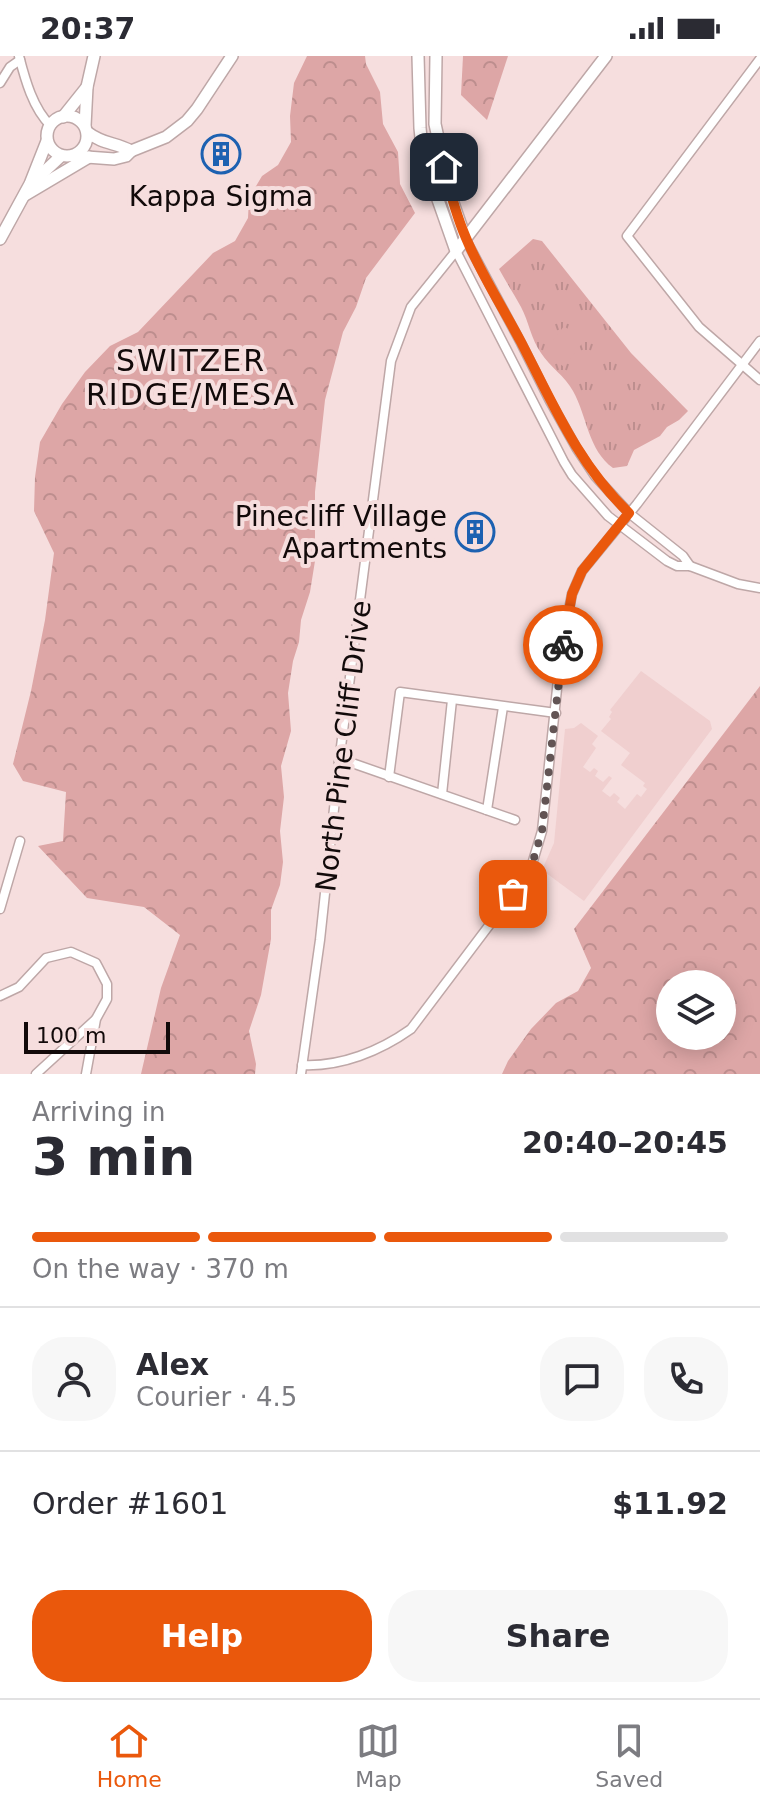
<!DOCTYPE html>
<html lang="en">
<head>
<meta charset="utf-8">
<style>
  body { margin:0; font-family:"DejaVu Sans",sans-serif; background:#f7f7f7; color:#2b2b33; height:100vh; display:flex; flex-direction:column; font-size:30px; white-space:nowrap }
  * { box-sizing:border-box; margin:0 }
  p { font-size:26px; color:#7c7c81 }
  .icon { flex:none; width:44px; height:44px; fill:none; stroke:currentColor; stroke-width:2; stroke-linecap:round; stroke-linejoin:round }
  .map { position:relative; height:1018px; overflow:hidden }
  .side { display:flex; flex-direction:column; background:#fff; flex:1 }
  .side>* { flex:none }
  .buttons { position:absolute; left:656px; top:914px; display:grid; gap:16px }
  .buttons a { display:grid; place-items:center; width:80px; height:80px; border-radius:50%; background:#fff; box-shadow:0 4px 20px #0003; font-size:40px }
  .scale { position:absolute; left:24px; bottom:20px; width:146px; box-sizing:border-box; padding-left:8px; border:4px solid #120a0a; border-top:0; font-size:22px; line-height:28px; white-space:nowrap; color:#120a0a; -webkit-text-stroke:6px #f6dede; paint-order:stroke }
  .pin { position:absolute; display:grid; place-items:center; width:68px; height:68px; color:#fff; margin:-34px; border-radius:16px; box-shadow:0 4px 12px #0006 }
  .courier { position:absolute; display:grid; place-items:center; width:80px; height:80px; margin:-40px; border:6px solid #ea580c; border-radius:50%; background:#fff; color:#222; box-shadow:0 2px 10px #0007 }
  .headline em { font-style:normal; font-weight:700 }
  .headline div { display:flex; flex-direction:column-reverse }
  .headline { display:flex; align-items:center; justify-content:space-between; height:136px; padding:0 32px }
  h1 { font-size:52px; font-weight:700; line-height:60px }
  .bar { display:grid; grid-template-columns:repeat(4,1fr); gap:12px 8px; align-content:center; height:96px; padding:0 32px }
  .bar i { height:10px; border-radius:6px; background:#e1e1e2 }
  .bar .on { background:#ea580c }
  .bar p { grid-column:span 4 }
  .line { display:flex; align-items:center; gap:20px; padding:0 32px; border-top:2px solid #e1e1e2 }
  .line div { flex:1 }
  .round { display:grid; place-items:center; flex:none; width:84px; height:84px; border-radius:32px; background:#f7f7f7 }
  .button { display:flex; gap:16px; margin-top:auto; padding:16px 32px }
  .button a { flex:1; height:92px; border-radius:32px; background:#ea580c; color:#fff; font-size:32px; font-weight:700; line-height:92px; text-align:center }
  .button a+a { background:#f7f7f7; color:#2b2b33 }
  .status { display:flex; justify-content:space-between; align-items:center; height:56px; padding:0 40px; background:#fff; direction:ltr }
  .status svg { height:22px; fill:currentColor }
  .dock { display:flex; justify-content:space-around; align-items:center; height:112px; border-top:2px solid #e1e1e2; background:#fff; font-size:22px; color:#7c7c81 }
  .dock a { display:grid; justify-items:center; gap:4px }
  .dock .on { color:#ea580c }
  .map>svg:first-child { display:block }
  .built { fill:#f0cfcf }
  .grass { fill:url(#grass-tufts) }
  .forest { fill:url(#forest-crowns); fill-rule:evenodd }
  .pitch { fill:#dda6a6 }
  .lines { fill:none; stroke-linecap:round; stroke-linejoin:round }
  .street-casing { stroke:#bea7a7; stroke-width:11 }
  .secondary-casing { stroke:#bea7a7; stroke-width:14 }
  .street { stroke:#fff; stroke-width:8 }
  .secondary { stroke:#fff; stroke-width:11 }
  .done { stroke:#625454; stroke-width:8; stroke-dasharray:0 14.4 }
  .route { stroke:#ea580c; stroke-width:10 }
  .labels { text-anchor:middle; stroke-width:8; stroke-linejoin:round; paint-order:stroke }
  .poi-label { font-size:28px; fill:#120a0a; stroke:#f6dede }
  .street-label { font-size:28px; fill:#120a0a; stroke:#f6dede }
  .neighbourhood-label { font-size:30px; letter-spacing:2px; fill:#120a0a; stroke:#f6dede }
</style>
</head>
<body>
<div class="status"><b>20:37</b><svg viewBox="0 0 49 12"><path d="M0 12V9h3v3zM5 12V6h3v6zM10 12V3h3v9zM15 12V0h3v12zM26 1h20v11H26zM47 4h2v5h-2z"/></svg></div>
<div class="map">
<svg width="760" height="1018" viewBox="0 0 760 1018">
  <defs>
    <pattern id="grass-tufts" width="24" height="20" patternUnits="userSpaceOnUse" patternTransform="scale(2)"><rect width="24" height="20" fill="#dda6a6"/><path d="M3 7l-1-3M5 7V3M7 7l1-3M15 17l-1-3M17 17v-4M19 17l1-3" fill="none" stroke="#bd8e8e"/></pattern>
    <pattern id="forest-crowns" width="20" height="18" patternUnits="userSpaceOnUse" patternTransform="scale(2)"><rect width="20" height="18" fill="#dda6a6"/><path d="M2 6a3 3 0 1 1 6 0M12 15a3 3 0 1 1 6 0" fill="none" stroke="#bd8e8e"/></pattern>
  </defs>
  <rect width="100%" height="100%" fill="#f6dede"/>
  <!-- built -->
  <polygon class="built" points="641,615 710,665 712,673 584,845 542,814 554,787 565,673 574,672 581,667 598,680 592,688 596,692 583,711 590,716 594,712 598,715 595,720 603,726 609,720 612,722 602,735 610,741 614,737 620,742 617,746 625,753 637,738 641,741 647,733 643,730 645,727 621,709 630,697 601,675 611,663 609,661 612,656 610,654"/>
  <!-- grass -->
  <path class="grass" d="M533,183L542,185L631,297L688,355L679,364L667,371L660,380L634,394L627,410L613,412C588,394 587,360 573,335C565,320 550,311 541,297C531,283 529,266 521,251C514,238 506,226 499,213Z"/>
  <!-- forest -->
  <g class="forest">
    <polygon points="307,0 365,0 366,8 380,36 383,68 398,96 400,128 415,157 366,222 356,251 343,276 325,344 315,436 315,505 310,536 301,564 299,586 293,605 288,637 291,675 281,710 284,741 280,775 283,806 280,829 271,854 271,883 261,939 249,975 256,1008 255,1018 141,1018 161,932 180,879 144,851 87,842 38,790 63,785 66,736 23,725 13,708 31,635 45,564 54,497 34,455 35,421 40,386 62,348 85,316 110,290 138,276 213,197 235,185 248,162 249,142 262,120 278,109 291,86 290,60 294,27"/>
    <polygon points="463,0 508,0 487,64 461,39"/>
    <path d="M760,630V1018H502L508,1005L531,973L556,947L578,935L591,912L574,873ZM670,928H722V980H670Z"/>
  </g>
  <!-- pitch -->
  <polygon class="pitch" points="564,270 584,285 564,311 544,296"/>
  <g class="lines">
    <defs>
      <g id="street">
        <path d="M19,0C25,23 33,53 51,70"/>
        <polyline points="760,3 627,180 699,271 760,324"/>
        <polyline points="0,27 10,11 20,4"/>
        <polyline points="466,184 521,287 550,345 577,393 595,420 629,457 683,500 690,510"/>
        <polyline points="339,706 352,707 515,764"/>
        <polyline points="389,721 400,636 556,657"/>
        <polyline points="442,738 452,644"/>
        <polyline points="487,754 503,651"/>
        <polyline points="0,853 20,785"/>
        <polyline points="0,940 19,931 46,902 71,896 96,907 107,928 107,943 96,963 86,1018"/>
        <path d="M302,1009C341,1011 380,995 411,973L530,815L542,775L561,595L572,538L582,515L637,448L760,285"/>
        <polyline points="36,1018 95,964"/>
        <polyline points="301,1018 320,884 339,706 391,305 411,251 456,195 564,406 572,419 608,460 667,505 677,510 690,510 738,528 760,532"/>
      </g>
      <g id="secondary">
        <polyline points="418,0 420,72 423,101 456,195 606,0"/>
        <polyline points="436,0 435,68 451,141 466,184"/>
        <circle cx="67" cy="80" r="20"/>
        <polyline points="63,61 87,31"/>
        <polyline points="85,70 87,31 94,0"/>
        <path d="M87,76C104,89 115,86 131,95"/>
        <polyline points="73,100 114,103 126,100 131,95 166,81 187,65 197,53 232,0"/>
        <polyline points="31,128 61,100"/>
        <polyline points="25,139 89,101"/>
        <polyline points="0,183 30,128 47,85"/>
      </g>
    </defs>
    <!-- street casing -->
    <use href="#street" class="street-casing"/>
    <!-- secondary casing -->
    <use href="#secondary" class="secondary-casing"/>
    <!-- street -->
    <use href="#street" class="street"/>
    <!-- secondary -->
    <use href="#secondary" class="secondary"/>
  </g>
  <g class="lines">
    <!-- done -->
    <polyline class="done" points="513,838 530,815 542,775 563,589"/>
    <!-- route -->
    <path class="route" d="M444,111C450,136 456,159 466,182C481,218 503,252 521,286C553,348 578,408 629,457L582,515L572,538L563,589"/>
  </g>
  <!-- icons -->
  <defs>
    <symbol id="building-ring" viewBox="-11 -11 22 22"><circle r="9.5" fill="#f6dede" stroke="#1d61b1" stroke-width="1.5"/><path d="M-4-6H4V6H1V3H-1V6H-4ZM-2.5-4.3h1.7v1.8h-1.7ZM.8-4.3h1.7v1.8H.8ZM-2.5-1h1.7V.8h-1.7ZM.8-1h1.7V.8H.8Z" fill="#1d61b1"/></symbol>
  </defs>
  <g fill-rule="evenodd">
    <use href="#building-ring" x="199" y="76" width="44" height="44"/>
    <use href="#building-ring" x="453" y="454" width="44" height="44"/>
  </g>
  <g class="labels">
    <!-- poi labels -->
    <g class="poi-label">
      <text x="221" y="150">Kappa Sigma</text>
      <text x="447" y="470" text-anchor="end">Pinecliff Village<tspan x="447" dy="32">Apartments</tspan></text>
    </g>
    <!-- street labels -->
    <g class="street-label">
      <text transform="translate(343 690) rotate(-83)" y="10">North Pine Cliff Drive</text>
    </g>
    <!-- neighbourhood labels -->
    <g class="neighbourhood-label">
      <text x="191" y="315">SWITZER<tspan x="191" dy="34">RIDGE/MESA</tspan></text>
    </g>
  </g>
</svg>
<div class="buttons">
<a><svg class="icon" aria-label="layers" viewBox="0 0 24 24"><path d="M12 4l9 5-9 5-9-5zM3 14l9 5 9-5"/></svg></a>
</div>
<div class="scale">100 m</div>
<div class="pin" style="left:513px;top:838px;background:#ea580c"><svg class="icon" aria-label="bag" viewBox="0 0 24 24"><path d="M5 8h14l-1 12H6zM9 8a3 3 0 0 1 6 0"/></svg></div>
<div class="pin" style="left:444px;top:111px;background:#1f2937"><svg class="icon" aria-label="home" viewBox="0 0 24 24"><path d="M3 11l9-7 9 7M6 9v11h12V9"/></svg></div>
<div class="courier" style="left:563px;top:589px"><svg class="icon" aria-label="bike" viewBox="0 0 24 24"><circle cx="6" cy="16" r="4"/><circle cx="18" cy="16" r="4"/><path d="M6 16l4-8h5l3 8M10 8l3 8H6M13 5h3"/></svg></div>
</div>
<section class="side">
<div class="headline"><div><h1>3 min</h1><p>Arriving in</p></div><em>20:40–20:45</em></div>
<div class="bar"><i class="on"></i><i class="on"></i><i class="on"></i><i></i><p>On the way · 370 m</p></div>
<div class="line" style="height:144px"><a class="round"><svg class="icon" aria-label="person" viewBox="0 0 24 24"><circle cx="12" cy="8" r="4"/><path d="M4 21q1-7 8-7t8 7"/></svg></a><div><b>Alex</b><p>Courier · 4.5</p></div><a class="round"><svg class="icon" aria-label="chat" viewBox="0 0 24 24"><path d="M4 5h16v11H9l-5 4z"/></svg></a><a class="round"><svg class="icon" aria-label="phone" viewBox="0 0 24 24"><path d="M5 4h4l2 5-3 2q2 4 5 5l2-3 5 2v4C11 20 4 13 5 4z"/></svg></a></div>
<div class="line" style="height:104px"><div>Order #1601</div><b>$11.92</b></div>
<div class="button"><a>Help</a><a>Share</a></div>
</section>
<nav class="dock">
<a class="on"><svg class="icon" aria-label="home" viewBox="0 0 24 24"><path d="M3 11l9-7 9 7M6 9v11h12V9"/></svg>Home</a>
<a><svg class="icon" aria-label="map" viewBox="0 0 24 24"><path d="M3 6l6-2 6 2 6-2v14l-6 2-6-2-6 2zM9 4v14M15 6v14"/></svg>Map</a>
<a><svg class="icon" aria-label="saved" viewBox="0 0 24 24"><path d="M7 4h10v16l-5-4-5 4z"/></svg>Saved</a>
</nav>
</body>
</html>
